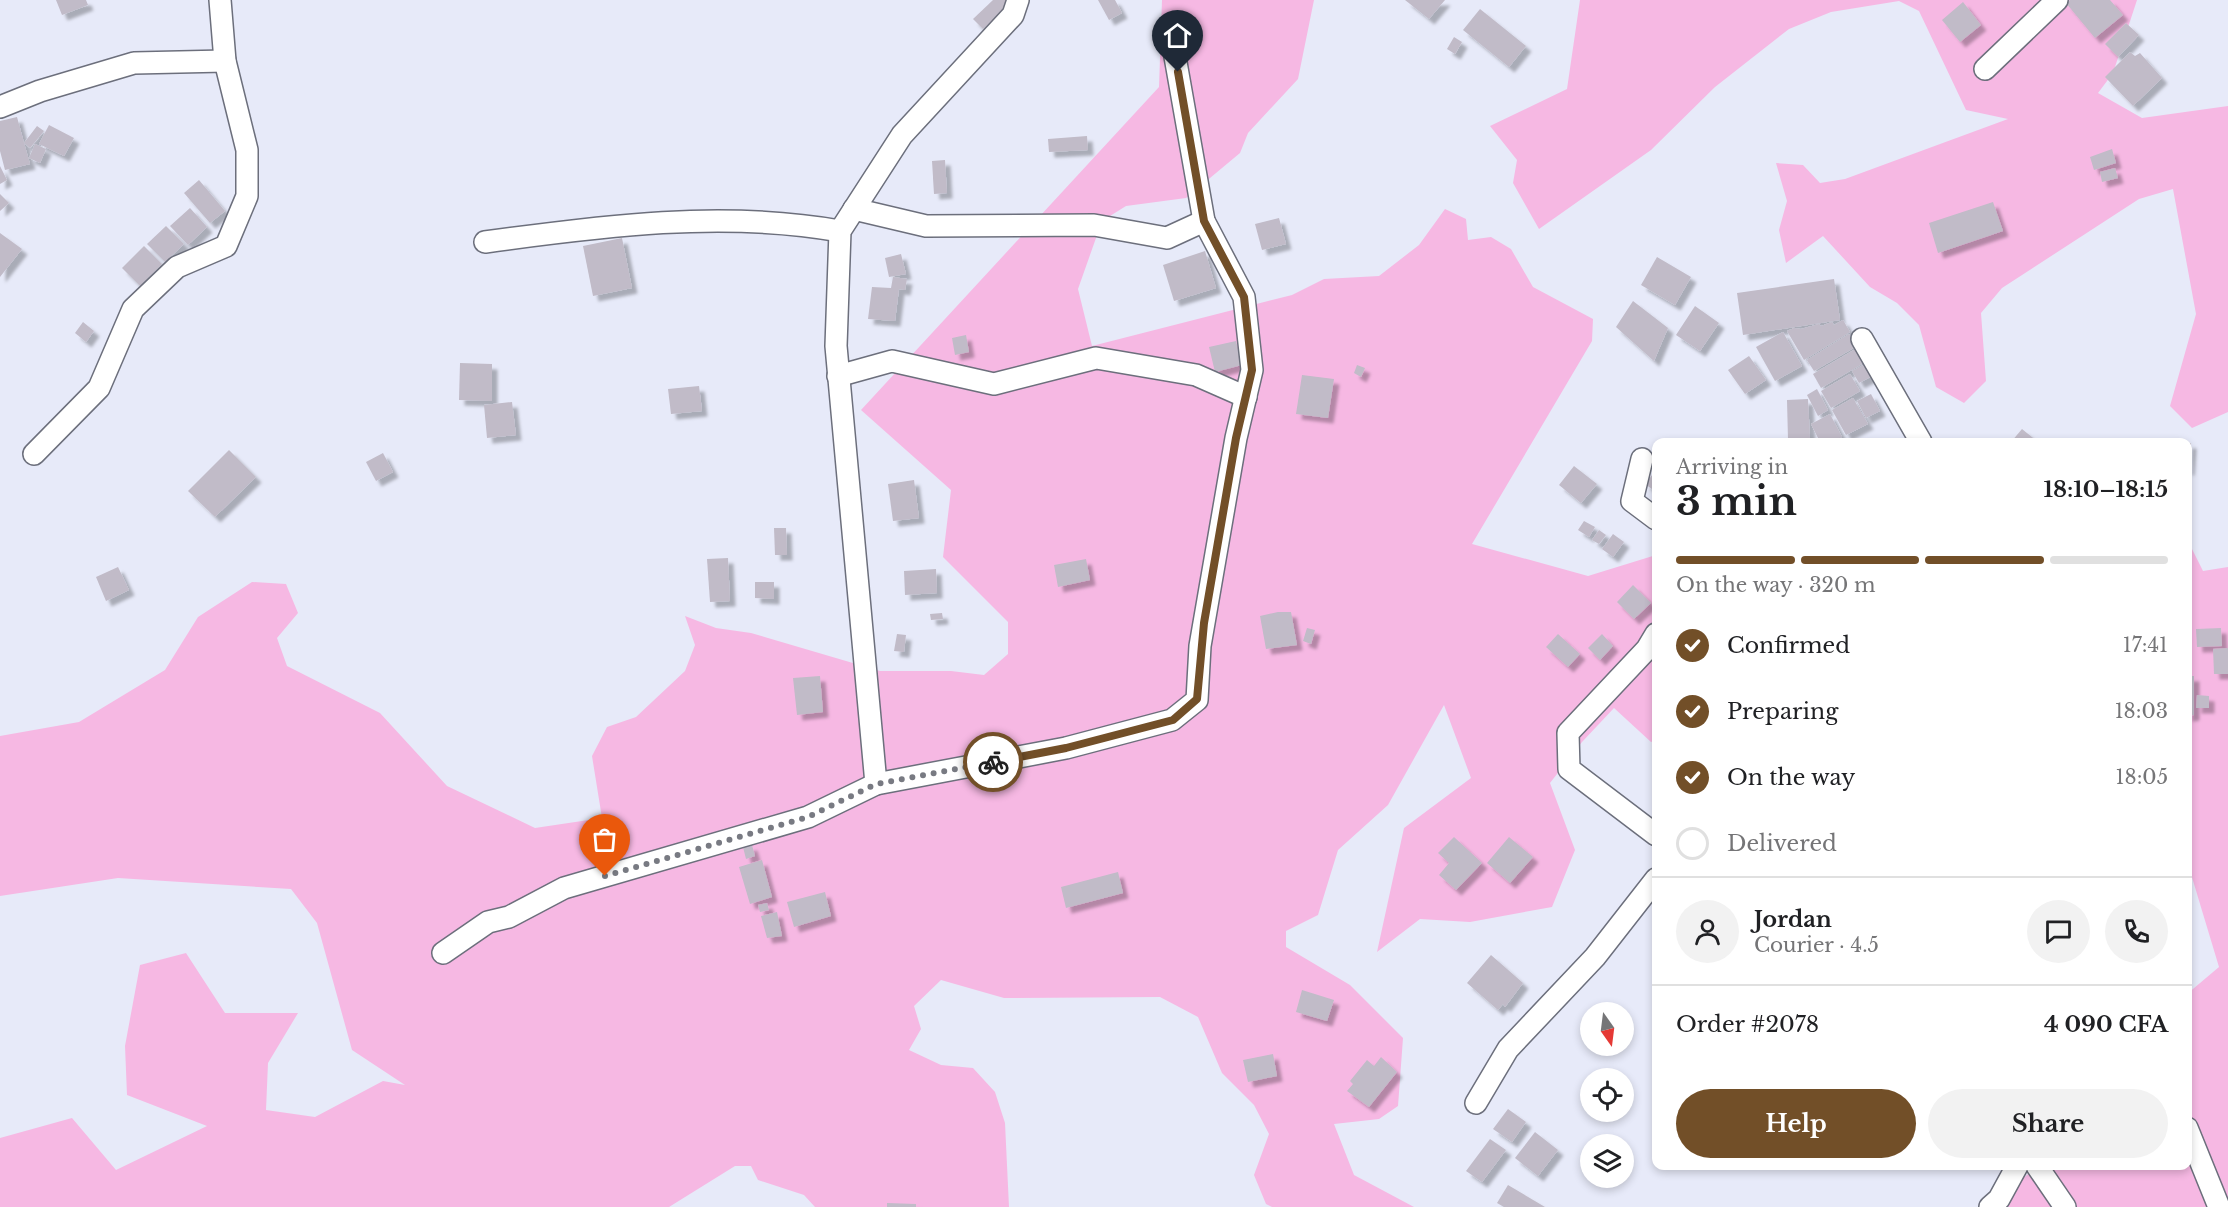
<!DOCTYPE html>
<html lang="en">
<head>
<meta charset="utf-8">
<style>
  body { margin:0; font-family:"Libre Baskerville",serif; background:#f2f2f2; color:#202124; height:100vh; display:flex; flex-direction:column; font-size:22px; white-space:nowrap }
  * { box-sizing:border-box; margin:0 }
  p { font-size:20px; color:#757577 }
  .icon { flex:none; width:33px; height:33px; fill:none; stroke:currentColor; stroke-width:2; stroke-linecap:round; stroke-linejoin:round }
  .map { position:relative; flex:1; overflow:hidden }
  .panel { position:absolute; left:1652px; top:438px; width:540px; height:732px; display:flex; flex-direction:column; background:#fff; border-radius:12px; box-shadow:0 3px 9px #0003 }
  .panel>* { flex:none }
  .needle { width:39px; rotate:166deg }
  .fabs { position:absolute; left:1580px; top:1002px; display:grid; gap:12px }
  .fabs a { display:grid; place-items:center; width:54px; height:54px; border-radius:50%; background:#fff; box-shadow:0 3px 9px #0003; font-size:30px }
  .pin { position:absolute; display:grid; place-items:center; width:51px; height:51px; color:#fff; margin:-62px -26px; border-radius:50% 50% 50% 0; rotate:-45deg; box-shadow:0 0 6px #0007 }
  .pin .icon { rotate:45deg }
  .courier { position:absolute; display:grid; place-items:center; width:60px; height:60px; margin:-30px; border:4px solid #724f28; border-radius:50%; background:#fff; color:#222; box-shadow:0 2px 8px #0007 }
  .summary em { font-style:normal; font-weight:800 }
  .summary div { display:flex; flex-direction:column-reverse }
  .summary { display:flex; align-items:center; justify-content:space-between; height:102px; padding:0 24px }
  h1 { font-size:39px; font-weight:800; line-height:45px }
  .bar { display:grid; grid-template-columns:repeat(4,1fr); gap:9px 6px; align-content:center; height:72px; padding:0 24px }
  .bar i { height:8px; border-radius:4px; background:#e0e0e0 }
  .bar .active { background:#724f28 }
  .bar p { grid-column:span 4 }
  .line { display:flex; align-items:center; gap:15px; padding:0 24px; border-top:2px solid #e0e0e0 }
  .line div { flex:1 }
  .round { display:grid; place-items:center; flex:none; width:63px; height:63px; border-radius:32px; background:#f2f2f2 }
  ol { padding:0 24px; list-style:none }
  li { display:flex; align-items:center; gap:18px; height:66px }
  li p { margin-inline-start:auto }
  li .icon { padding:6px; border-radius:50%; background:#724f28; color:#fff; stroke-width:4 }
  li:last-child { color:#757577 }
  li i { width:33px; height:33px; border:3px solid #e0e0e0; border-radius:50% }
  .cta { display:flex; gap:12px; margin-top:auto; padding:12px 24px }
  .cta a { flex:1; height:69px; border-radius:36px; background:#724f28; color:#fff; font-size:24px; font-weight:800; line-height:69px; text-align:center }
  .cta a+a { background:#f2f2f2; color:#202124 }
  .map>svg:first-child { display:block }
  .green { fill:#f6b8e3 }
  .building { fill:#c1bbc8; filter:url(#shadow) }
  .lines { fill:none; stroke-linecap:round; stroke-linejoin:round }
  .street-casing { stroke:#6c6f7c; stroke-width:24 }
  .street { stroke:#fff; stroke-width:21 }
  .done { stroke:#787a82; stroke-width:6; stroke-dasharray:0 10.8 }
  .route { stroke:#724f28; stroke-width:8 }
</style>
</head>
<body>
<div class="map">
<svg width="2228" height="1207" viewBox="0 0 2228 1207">
  <defs>
    <filter id="shadow"><feDropShadow dx="5.5" dy="5.5" stdDeviation="1.5" flood-color="#0004"/></filter>
  </defs>
  <rect width="100%" height="100%" fill="#e7eaf9"/>
  <!-- green -->
  <g class="green">
    <polygon points="1162,0 1314,0 1298,79 1248,133 1240,153 1186,198 1126,206 1102,221 1078,289 1092,346 1292,295 1324,279 1379,276 1419,245 1445,209 1466,219 1468,240 1491,237 1511,249 1533,287 1593,319 1592,341 1472,544 1588,576 1656,555 1656,740 1651,742 1614,708 1582,742 1550,783 1575,850 1552,907 1470,922 1420,919 1377,952 1404,828 1471,778 1444,705 1388,805 1338,850 1318,915 1286,931 1286,947 1350,985 1403,1038 1398,1106 1379,1119 1334,1124 1354,1175 1414,1207 1272,1207 1266,1204 1254,1175 1269,1134 1254,1105 1222,1073 1198,1017 1160,997 1004,998 941,980 914,1006 921,1029 909,1050 941,1065 973,1068 995,1092 1005,1123 1009,1207 815,1207 804,1195 758,1180 751,1166 735,1166 669,1207 0,1207 0,1138 72,1118 116,1170 207,1126 127,1095 125,1046 140,965 186,953 225,1013 298,1013 268,1063 266,1110 315,1117 383,1081 405,1085 352,1050 317,923 291,889 118,878 0,896 0,736 79,722 165,670 198,617 252,582 286,584 298,613 277,638 287,666 380,713 447,786 535,828 602,818 592,756 607,727 636,717 685,671 695,645 685,616 716,628 751,633 880,671 951,671 984,675 1008,654 1008,622 943,557 951,490 861,410 1159,87"/>
    <polygon points="1580,0 2137,0 2113,73 2098,93 2142,118 2228,106 2228,412 2192,428 2170,406 2196,314 2173,189 2139,199 2002,288 1981,313 1986,381 1964,403 1936,387 1919,325 1897,303 1870,287 1823,236 1786,263 1779,230 1787,201 1776,163 1803,165 1820,183 1845,179 2008,119 1966,110 1919,11 1899,1 1831,12 1789,29 1715,87 1651,150 1539,229 1513,183 1517,160 1490,126 1567,89"/>
    <polygon points="2187,539 2203,571 2228,567 2228,1207 1985,1207 2039,1166 2187,1166 2187,994 2219,967 2191,874 2187,793"/>
  </g>
  <!-- building -->
  <g class="building">
    <polygon points="56,0 86,0 88,5 62,15"/>
    <polygon points="993,0 1008,0 1011,3 983,29 973,19"/>
    <polygon points="1098,0 1115,0 1122,13 1109,20"/>
    <polygon points="1405,0 1445,0 1429,19"/>
    <polygon points="2070,0 2110,0 2123,15 2095,38 2066,3"/>
    <polygon points="1963,2 1981,25 1960,42 1942,20"/>
    <polygon points="1480,9 1526,46 1509,67 1463,30"/>
    <polygon points="2126,23 2139,35 2118,57 2105,44"/>
    <polygon points="1454,37 1462,42 1455,54 1447,49"/>
    <polygon points="2130,52 2135,56 2140,53 2162,78 2133,106 2105,77"/>
    <polygon points="17,117 24,143 37,126 44,131 30,148 24,143 30,164 5,170 0,151 0,121"/>
    <polygon points="49,125 74,138 64,156 39,144"/>
    <polygon points="1087,136 1088,150 1049,152 1048,139"/>
    <polygon points="35,144 46,149 40,163 29,158"/>
    <polygon points="2112,149 2116,163 2094,170 2090,157"/>
    <polygon points="945,160 947,193 934,194 932,161"/>
    <polygon points="0,166 7,180 0,184"/>
    <polygon points="2115,168 2118,178 2102,182 2100,172"/>
    <polygon points="199,180 225,211 210,223 184,193"/>
    <polygon points="0,194 9,203 0,211"/>
    <polygon points="1993,202 2003,231 1938,253 1929,223"/>
    <polygon points="190,208 207,227 188,245 170,226"/>
    <polygon points="1279,218 1286,244 1262,250 1255,224"/>
    <polygon points="166,226 184,244 165,262 147,244"/>
    <polygon points="0,233 22,249 0,277"/>
    <polygon points="622,238 632,288 593,296 583,246"/>
    <polygon points="144,246 162,264 140,286 122,268"/>
    <polygon points="1205,251 1216,288 1174,301 1163,265"/>
    <polygon points="901,254 906,274 889,277 885,258"/>
    <polygon points="1657,257 1691,277 1675,305 1641,285"/>
    <polygon points="893,277 907,279 905,290 899,289 895,321 868,319 872,287 891,288"/>
    <polygon points="1834,279 1840,320 1743,335 1737,293"/>
    <polygon points="1633,301 1668,328 1654,361 1616,327"/>
    <polygon points="1695,306 1719,323 1700,351 1676,335"/>
    <polygon points="1843,320 1850,332 1804,360 1787,331 1794,328 1801,329 1819,324 1821,326 1832,322 1834,325"/>
    <polygon points="83,322 94,331 86,342 75,333"/>
    <polygon points="1783,332 1802,366 1775,381 1756,347"/>
    <polygon points="1849,334 1857,346 1814,371 1807,360"/>
    <polygon points="966,335 969,352 955,355 952,338"/>
    <polygon points="1236,341 1242,365 1215,372 1209,347"/>
    <polygon points="1859,347 1867,361 1821,388 1813,374"/>
    <polygon points="1749,356 1766,380 1745,394 1728,370"/>
    <polygon points="1869,362 1876,374 1859,383 1852,371"/>
    <polygon points="460,363 492,364 492,401 459,400"/>
    <polygon points="1357,365 1365,368 1361,377 1354,373"/>
    <polygon points="1850,374 1860,391 1831,408 1821,391"/>
    <polygon points="1302,375 1334,379 1328,418 1296,414"/>
    <polygon points="699,386 702,411 671,414 668,389"/>
    <polygon points="1817,389 1828,410 1818,416 1807,395"/>
    <polygon points="1871,394 1880,411 1866,418 1857,401"/>
    <polygon points="1853,398 1868,424 1846,435 1832,410"/>
    <polygon points="1808,399 1810,439 1788,440 1787,400"/>
    <polygon points="512,402 516,435 487,438 484,405"/>
    <polygon points="1830,414 1842,437 1831,442 1820,442 1811,424"/>
    <polygon points="2022,429 2038,442 2011,442"/>
    <polygon points="2187,443 2191,443 2189,470 2187,470"/>
    <polygon points="229,450 256,477 215,517 188,491"/>
    <polygon points="383,453 393,472 376,481 366,462"/>
    <polygon points="1574,466 1597,484 1581,503 1559,485"/>
    <polygon points="1656,470 1656,492 1645,484"/>
    <polygon points="914,480 919,518 893,521 888,484"/>
    <polygon points="1584,521 1595,527 1589,537 1578,530"/>
    <polygon points="774,528 786,528 787,555 775,555"/>
    <polygon points="1599,530 1606,535 1599,544 1592,540"/>
    <polygon points="1613,534 1624,542 1613,557 1602,549"/>
    <polygon points="728,558 730,601 710,602 707,559"/>
    <polygon points="1086,559 1090,580 1058,587 1054,565"/>
    <polygon points="118,567 129,590 106,601 96,577"/>
    <polygon points="936,569 937,593 905,595 904,571"/>
    <polygon points="755,582 774,582 774,599 755,598"/>
    <polygon points="1633,585 1651,603 1634,619 1617,602"/>
    <polygon points="1278,612 1291,612 1297,645 1266,649 1260,616"/>
    <polygon points="942,613 943,619 931,620 930,614"/>
    <polygon points="1307,628 1315,630 1311,644 1303,641"/>
    <polygon points="2221,628 2222,646 2197,647 2196,629"/>
    <polygon points="897,634 906,635 904,652 894,651"/>
    <polygon points="1558,634 1580,654 1568,667 1546,647"/>
    <polygon points="1602,634 1613,646 1600,660 1588,648"/>
    <polygon points="2228,648 2228,674 2214,674 2213,649"/>
    <polygon points="820,676 823,712 797,715 793,678"/>
    <polygon points="2187,676 2194,676 2194,715 2187,716"/>
    <polygon points="2197,695 2209,696 2209,708 2196,708"/>
    <polygon points="1454,837 1482,863 1456,890 1439,875 1449,863 1438,853"/>
    <polygon points="1509,837 1533,857 1510,883 1487,863"/>
    <polygon points="752,845 755,856 746,859 743,847"/>
    <polygon points="762,860 772,897 750,904 739,867"/>
    <polygon points="1118,872 1123,893 1066,908 1061,887"/>
    <polygon points="825,892 831,916 794,927 787,902"/>
    <polygon points="767,903 769,910 760,912 758,905"/>
    <polygon points="777,912 782,936 767,938 761,916"/>
    <polygon points="1491,955 1523,983 1505,1007 1503,1004 1498,1010 1467,983"/>
    <polygon points="1302,990 1334,1000 1327,1021 1296,1012"/>
    <polygon points="1273,1054 1277,1076 1248,1082 1243,1060"/>
    <polygon points="1381,1057 1397,1072 1369,1107 1347,1091 1353,1084 1350,1081 1367,1060 1374,1066"/>
    <polygon points="1508,1109 1526,1122 1512,1142 1493,1129"/>
    <polygon points="1535,1132 1558,1150 1538,1176 1515,1158"/>
    <polygon points="1490,1139 1506,1150 1482,1182 1466,1171"/>
    <polygon points="1508,1185 1545,1207 1504,1207 1497,1203"/>
    <polygon points="887,1203 916,1204 916,1207 887,1207"/>
  </g>
  <g class="lines">
    <defs>
      <g id="street">
        <polyline points="1985,69 2057,0"/>
        <polyline points="0,107 40,91 134,63 225,61"/>
        <polyline points="854,209 926,226 1094,225 1167,238 1204,221"/>
        <path d="M485,242C602,226 723,210 840,231"/>
        <polyline points="1862,339 1921,442"/>
        <polyline points="838,376 892,361 994,384 1096,358 1196,375 1246,397"/>
        <polyline points="34,454 99,388 133,309 177,267 226,246 247,196 247,150 225,61 220,0"/>
        <polyline points="1642,459 1632,501 1656,519"/>
        <polyline points="1656,634 1647,649 1568,733 1569,769 1656,835"/>
        <polyline points="876,784 836,346 840,231 902,135 1013,15 1018,0"/>
        <polyline points="443,953 488,922 509,917 564,888 808,817 876,784 1066,748 1172,720 1197,700 1200,646 1236,438 1252,370 1244,297 1204,221 1174,51"/>
        <polyline points="1476,1103 1508,1049 1595,957 1656,879"/>
        <polyline points="2187,1128 2219,1207"/>
        <polyline points="2037,1166 2065,1207"/>
        <polyline points="1990,1207 1999,1199 2017,1166"/>
      </g>
    </defs>
    <!-- street casing -->
    <use href="#street" class="street-casing"/>
    <!-- street -->
    <use href="#street" class="street"/>
  </g>
  <g class="lines">
    <!-- done -->
    <polyline class="done" points="605,876 808,817 876,784 993,762"/>
    <!-- route -->
    <polyline class="route" points="993,762 1066,748 1173,720 1197,699 1204,623 1236,438 1252,370 1244,297 1204,221 1178,72"/>
  </g>
</svg>
<div class="fabs">
<a><svg class="needle" viewBox="-14 -14 28 28"><path d="M0-13l5 13h-10z" fill="#e53935"/><path d="M0 13l5-13h-10z" fill="#757577"/></svg></a>
<a><svg class="icon" aria-label="locate" viewBox="0 0 24 24"><circle cx="12" cy="12" r="6"/><path d="M12 2v4M12 18v4M2 12h4M18 12h4"/></svg></a>
<a><svg class="icon" aria-label="layers" viewBox="0 0 24 24"><path d="M12 4l9 5-9 5-9-5zM3 14l9 5 9-5"/></svg></a>
</div>
<div class="pin" style="left:605px;top:876px;background:#ea580c"><svg class="icon" aria-label="bag" viewBox="0 0 24 24"><path d="M5 8h14l-1 12H6zM9 8a3 3 0 0 1 6 0"/></svg></div>
<div class="pin" style="left:1178px;top:72px;background:#1f2937"><svg class="icon" aria-label="home" viewBox="0 0 24 24"><path d="M3 11l9-7 9 7M6 9v11h12V9"/></svg></div>
<div class="courier" style="left:993px;top:762px"><svg class="icon" aria-label="bike" viewBox="0 0 24 24"><circle cx="6" cy="16" r="4"/><circle cx="18" cy="16" r="4"/><path d="M6 16l4-8h5l3 8M10 8l3 8H6M13 5h3"/></svg></div>
<section class="panel">
<div class="summary"><div><h1>3 min</h1><p>Arriving in</p></div><em>18:10–18:15</em></div>
<div class="bar"><i class="active"></i><i class="active"></i><i class="active"></i><i></i><p>On the way · 320 m</p></div>
<ol>
<li><svg class="icon" aria-label="check" viewBox="0 0 24 24"><path d="M5 12l5 5 9-10"/></svg>Confirmed<p>17:41</p></li>
<li><svg class="icon" aria-label="check" viewBox="0 0 24 24"><path d="M5 12l5 5 9-10"/></svg>Preparing<p>18:03</p></li>
<li><svg class="icon" aria-label="check" viewBox="0 0 24 24"><path d="M5 12l5 5 9-10"/></svg>On the way<p>18:05</p></li>
<li><i></i>Delivered</li>
</ol>
<div class="line" style="height:108px"><a class="round"><svg class="icon" aria-label="person" viewBox="0 0 24 24"><circle cx="12" cy="8" r="4"/><path d="M4 21q1-7 8-7t8 7"/></svg></a><div><b>Jordan</b><p>Courier · 4.5</p></div><a class="round"><svg class="icon" aria-label="chat" viewBox="0 0 24 24"><path d="M4 5h16v11H9l-5 4z"/></svg></a><a class="round"><svg class="icon" aria-label="phone" viewBox="0 0 24 24"><path d="M5 4h4l2 5-3 2q2 4 5 5l2-3 5 2v4C11 20 4 13 5 4z"/></svg></a></div>
<div class="line" style="height:78px"><div>Order #2078</div><b>4 090 CFA</b></div>
<div class="cta"><a>Help</a><a>Share</a></div>
</section>
</div>
</body>
</html>
